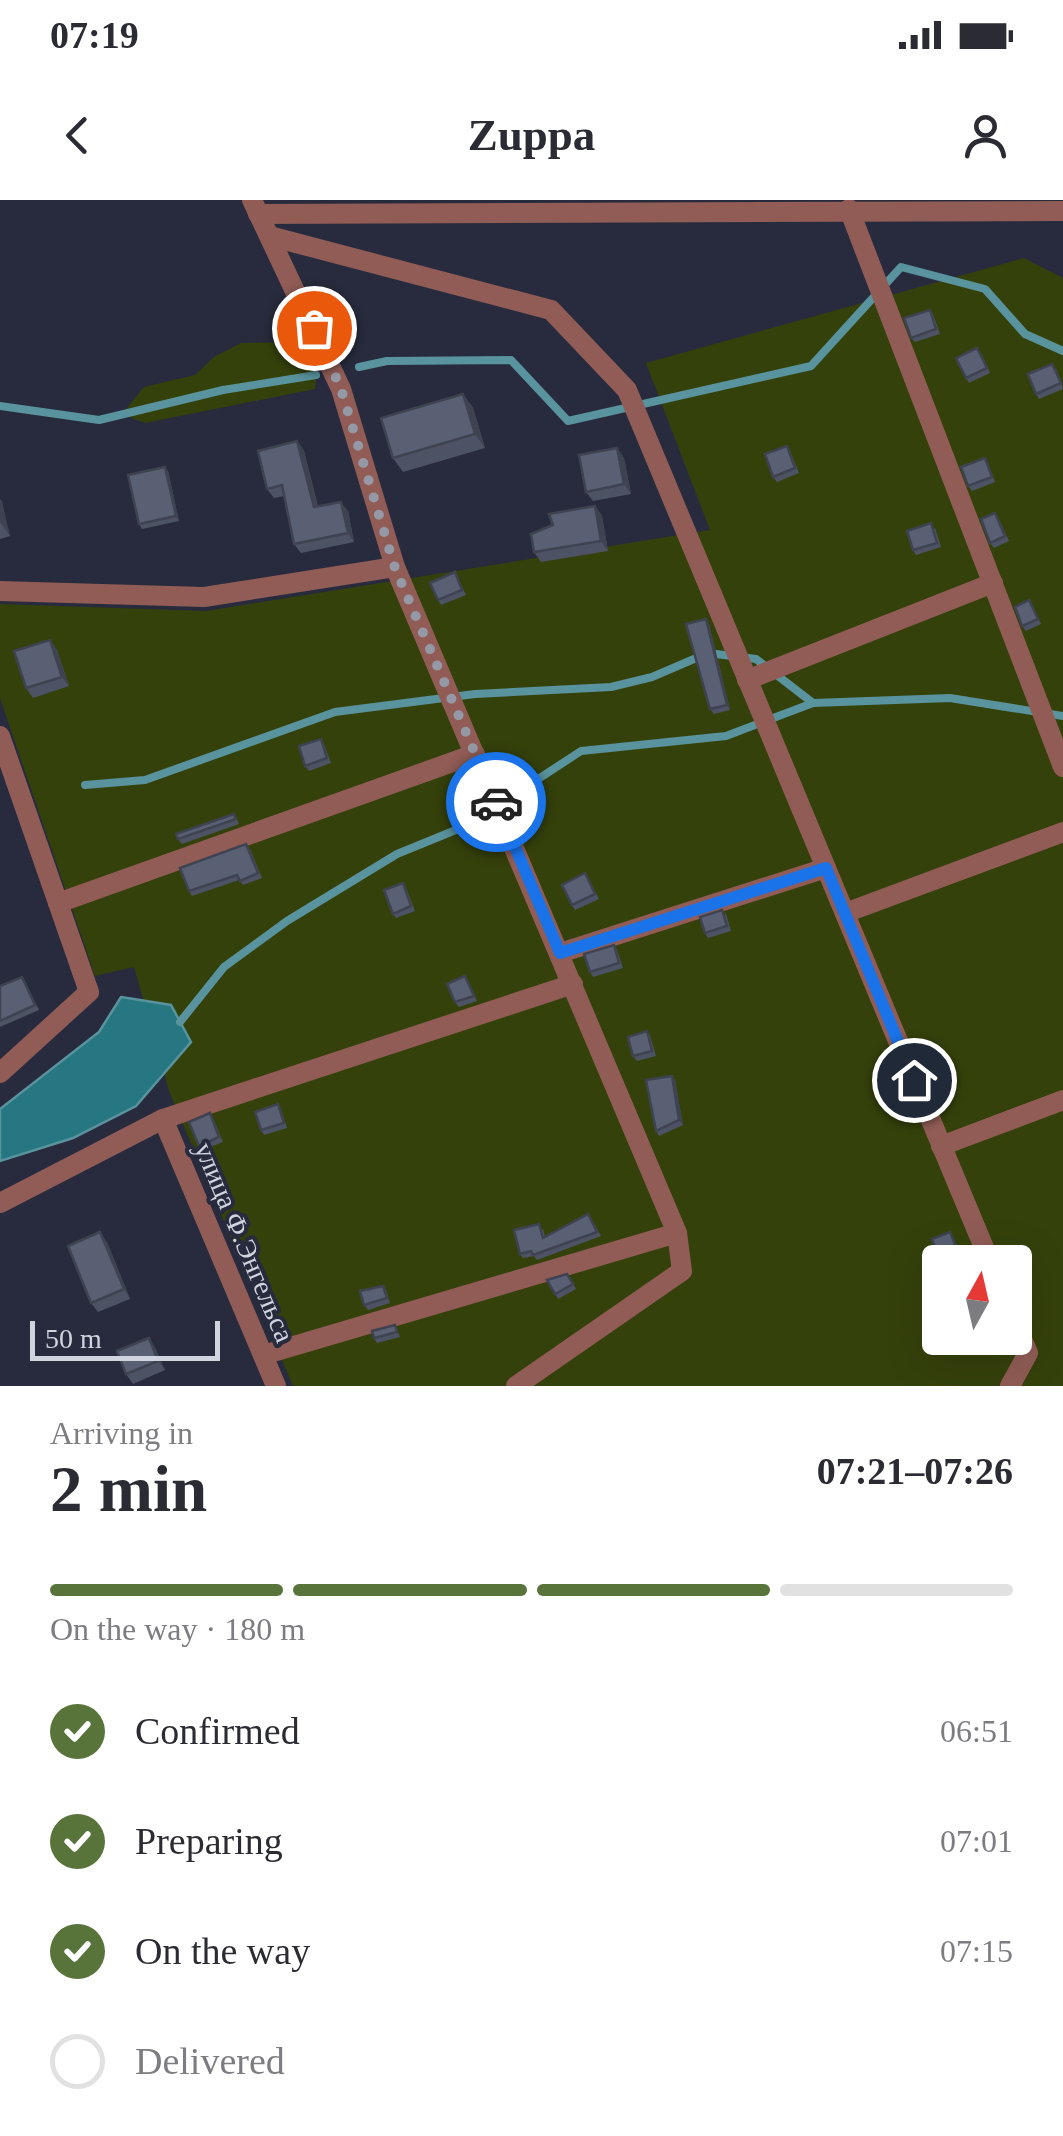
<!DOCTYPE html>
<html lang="en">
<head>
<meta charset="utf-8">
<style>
  body { margin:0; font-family:Georgia,serif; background:#f2f2f3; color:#2b2b33; height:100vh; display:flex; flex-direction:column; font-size:38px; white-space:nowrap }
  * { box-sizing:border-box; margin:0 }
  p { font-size:32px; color:#7c7c81 }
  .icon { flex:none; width:55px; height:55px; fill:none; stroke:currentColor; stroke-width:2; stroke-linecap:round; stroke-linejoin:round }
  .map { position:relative; height:1186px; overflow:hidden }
  .details { display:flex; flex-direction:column; background:#fff; flex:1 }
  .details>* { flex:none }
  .needle { width:65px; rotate:8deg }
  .controls { position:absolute; left:922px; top:1045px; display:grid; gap:20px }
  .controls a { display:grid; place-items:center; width:110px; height:110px; border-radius:10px; background:#fff; box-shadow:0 10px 40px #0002; font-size:50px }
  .scale { position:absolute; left:30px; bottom:25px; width:190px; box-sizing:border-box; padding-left:10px; border:5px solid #d0d4df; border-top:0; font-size:28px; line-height:35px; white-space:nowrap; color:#d0d4df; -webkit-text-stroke:8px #272b3d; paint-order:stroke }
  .pin { position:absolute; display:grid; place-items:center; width:85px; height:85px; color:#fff; margin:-42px; border:5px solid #fff; border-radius:50%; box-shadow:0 2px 10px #0007 }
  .courier { position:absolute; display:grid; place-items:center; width:100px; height:100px; margin:-50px; border:8px solid #1a73e8; border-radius:50%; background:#fff; color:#222; box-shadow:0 2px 12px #0007 }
  .head em { font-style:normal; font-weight:700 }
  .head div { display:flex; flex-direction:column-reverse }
  .head { display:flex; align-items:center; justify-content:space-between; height:170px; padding:0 50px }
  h1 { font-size:65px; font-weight:700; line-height:75px }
  .bar { display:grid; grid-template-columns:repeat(4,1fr); gap:15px 10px; align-content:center; height:120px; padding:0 50px }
  .bar i { height:12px; border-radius:8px; background:#e1e1e2 }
  .bar .on { background:#58743a }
  .bar p { grid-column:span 4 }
  ol { padding:0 50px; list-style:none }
  li { display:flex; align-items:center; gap:30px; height:110px }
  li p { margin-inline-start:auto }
  li .icon { padding:10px; border-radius:50%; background:#58743a; color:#fff; stroke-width:4 }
  li:last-child { color:#7c7c81 }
  li i { width:55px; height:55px; border:5px solid #e1e1e2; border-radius:50% }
  .status { display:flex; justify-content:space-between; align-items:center; height:70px; padding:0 50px; background:#fff; direction:ltr }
  .status svg { height:28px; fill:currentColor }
  header { display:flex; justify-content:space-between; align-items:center; height:130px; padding:0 50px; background:#fff; font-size:45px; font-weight:700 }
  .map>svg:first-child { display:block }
  .green { fill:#35410b; fill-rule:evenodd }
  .water { fill:#267781; stroke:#59939d; stroke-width:2.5 }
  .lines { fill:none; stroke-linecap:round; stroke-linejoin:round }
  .stream { stroke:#59939d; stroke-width:8 }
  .street { stroke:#905c55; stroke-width:20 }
  .wall { fill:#4d5364 }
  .shaded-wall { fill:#3f4351 }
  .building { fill:#5a6074; stroke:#3f4351; stroke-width:2.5 }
  .done { stroke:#9599a6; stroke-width:10; stroke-dasharray:0 18 }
  .route { stroke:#1a73e8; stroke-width:12 }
  .labels { text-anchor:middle; stroke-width:8; stroke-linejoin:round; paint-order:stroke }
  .street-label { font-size:28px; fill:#d0d4df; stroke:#272b3d }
</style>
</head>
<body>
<div class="status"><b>07:19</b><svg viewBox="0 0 49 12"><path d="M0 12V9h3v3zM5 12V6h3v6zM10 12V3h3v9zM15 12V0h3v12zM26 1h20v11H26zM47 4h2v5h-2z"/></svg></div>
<header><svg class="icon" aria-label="back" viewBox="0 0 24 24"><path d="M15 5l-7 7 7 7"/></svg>Zuppa<svg class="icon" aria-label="person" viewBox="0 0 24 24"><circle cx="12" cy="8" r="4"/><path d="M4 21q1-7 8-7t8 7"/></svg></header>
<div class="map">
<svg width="1063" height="1186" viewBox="0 0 1063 1186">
  <rect width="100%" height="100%" fill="#272b3d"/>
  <!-- green -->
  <g class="green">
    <path d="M1024,58L1063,78V1186H293L169,891L134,767L95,776L0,498V404L206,411L710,330L646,163ZM940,1062H1015V1138H940Z"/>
    <polygon points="286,142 308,151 316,175 315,189 145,223 122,214 144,187 195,175 214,157 241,143"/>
  </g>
  <!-- water -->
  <polygon class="water" points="121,797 171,805 191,842 136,906 73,938 0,961 0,909 99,832"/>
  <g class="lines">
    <!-- stream -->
    <g class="stream">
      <polyline points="359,167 387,161 511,160 568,221 811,166 901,67 985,89 1025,134 1063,151"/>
      <polyline points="0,206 99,220 223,190 316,175"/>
      <polyline points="85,585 145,580 335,512 475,494 611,487 652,477 708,453 756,459 813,503"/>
      <polyline points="180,822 224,767 287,721 397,654 468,625 581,551 726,536 813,503 950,498 1063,516"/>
    </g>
    <!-- street -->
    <g class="street">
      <polyline points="252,0 341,189 395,367 677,1033 263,1155"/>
      <polyline points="849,9 1063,567"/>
      <polyline points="258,14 1063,11"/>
      <polyline points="273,37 551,110 627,190 990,1062"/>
      <polyline points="0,391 204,397 395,367"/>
      <polyline points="747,480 993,383"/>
      <polyline points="0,536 89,792 0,873"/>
      <polyline points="58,703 475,554"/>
      <polyline points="845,713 1063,632"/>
      <polyline points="560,753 826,668"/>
      <polyline points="163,919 276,1186"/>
      <polyline points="941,946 1063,900"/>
      <polyline points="0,1003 163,919 573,784"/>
      <polyline points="516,1186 682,1071 677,1033"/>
      <polyline points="1010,1186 1028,1153 1015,1123"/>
    </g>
  </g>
  <!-- wall -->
  <g class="wall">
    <polygon points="930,110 933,114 940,134 915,142 911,138"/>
    <polygon points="981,153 990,173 969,183 966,178"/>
    <polygon points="1056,168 1063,189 1039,199 1036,194"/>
    <polygon points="463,194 473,208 485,248 403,272 393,258"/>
    <polygon points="297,241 304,251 318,306 348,311 354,342 301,353 294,344 284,296 274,298 267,289"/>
    <polygon points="617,248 624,258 631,294 593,301 586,292"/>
    <polygon points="790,251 799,273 777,282 773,277"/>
    <polygon points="988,263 995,282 972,291 968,286"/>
    <polygon points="165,267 168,271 179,321 142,329 139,324"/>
    <polygon points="0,299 10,336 0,339"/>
    <polygon points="595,306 602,316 608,351 541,362 534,352"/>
    <polygon points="998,317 1009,341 994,348 990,343"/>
    <polygon points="935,328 941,347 916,355 913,350"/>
    <polygon points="455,372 466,395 441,405 438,400"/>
    <polygon points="1029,400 1041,424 1026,431 1022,426"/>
    <polygon points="709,424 730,510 714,514 710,509"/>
    <polygon points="50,440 57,450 69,486 33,498 26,488"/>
    <polygon points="324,544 331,563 309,571 305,566"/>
    <polygon points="234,614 239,624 182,644 178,639"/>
    <polygon points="250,649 262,678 243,685 239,680 192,696 189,691"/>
    <polygon points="585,673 599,699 575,710 572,705"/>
    <polygon points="406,688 415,711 396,718 393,714"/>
    <polygon points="726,714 731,731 708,738 705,733"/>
    <polygon points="614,745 617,750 623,768 593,777 590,772"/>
    <polygon points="465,776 477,801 459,807 455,802"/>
    <polygon points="22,777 39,810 0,827 0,786"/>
    <polygon points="647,831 650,836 656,856 637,861 633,856"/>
    <polygon points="672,876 675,880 683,925 659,936 656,931"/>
    <polygon points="278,904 281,909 287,928 264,935 261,930"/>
    <polygon points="213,918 223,942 202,950 199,946"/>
    <polygon points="591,1018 601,1036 537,1060 534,1056 523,1058 520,1054 543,1029 545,1037"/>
    <polygon points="950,1032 953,1037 963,1062 941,1062"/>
    <polygon points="107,1042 130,1099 98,1112 91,1103"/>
    <polygon points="567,1074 576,1089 558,1099 555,1094"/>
    <polygon points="383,1086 386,1090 390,1103 368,1110 364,1105"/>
    <polygon points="395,1125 400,1137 377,1143 374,1138"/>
    <polygon points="149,1138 155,1148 165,1170 133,1184 126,1174"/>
  </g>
  <!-- shaded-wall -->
  <g class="shaded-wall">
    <polygon points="463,194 473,208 485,248 475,234"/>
    <polygon points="297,241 304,251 320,317 314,307"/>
    <polygon points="617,248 624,258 631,294 624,284"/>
    <polygon points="165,267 168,271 179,321 176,316"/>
    <polygon points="0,299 2,301 10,336 0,322"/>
    <polygon points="341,302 348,311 354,342 348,333"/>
    <polygon points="595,306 602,316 608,351 601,341"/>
    <polygon points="706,419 709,424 730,510 727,505"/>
    <polygon points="50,440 57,450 69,486 62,477"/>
    <polygon points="672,876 675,880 683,925 679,920"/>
    <polygon points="100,1032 107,1042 130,1099 124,1089"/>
    <polygon points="149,1138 155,1148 165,1170 158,1161"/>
  </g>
  <!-- building -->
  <g class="building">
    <polygon points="930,110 936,129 911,138 904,118"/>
    <polygon points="977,148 987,168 966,178 956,158"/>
    <polygon points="1052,164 1061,183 1036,194 1028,174"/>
    <polygon points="463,194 475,234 393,258 381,218"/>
    <polygon points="297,241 314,307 341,302 348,333 294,344 282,285 267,289 258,251"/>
    <polygon points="787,246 795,268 773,277 765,254"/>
    <polygon points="617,248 624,284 586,292 579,255"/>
    <polygon points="985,258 992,277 968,286 961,267"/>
    <polygon points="165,267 176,316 139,324 128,275"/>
    <polygon points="595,306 601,341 534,352 531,334 553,325 549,314"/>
    <polygon points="995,313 1005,336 990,343 981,319"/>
    <polygon points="931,323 937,343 913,350 907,331"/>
    <polygon points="455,372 462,390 438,400 430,383"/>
    <polygon points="1029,400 1038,419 1022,426 1015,407"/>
    <polygon points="706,419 727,505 710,509 686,424"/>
    <polygon points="50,440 62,477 26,488 14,451"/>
    <polygon points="321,539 327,558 305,566 299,546"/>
    <polygon points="234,614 236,619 178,639 176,634"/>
    <polygon points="246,644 258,673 240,681 237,675 189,691 180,668"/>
    <polygon points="585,673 595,694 572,705 562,685"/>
    <polygon points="403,683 411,706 393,714 384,690"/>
    <polygon points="722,710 727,726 705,733 700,717"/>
    <polygon points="614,745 619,763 590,772 584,754"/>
    <polygon points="465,776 474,796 455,802 447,784"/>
    <polygon points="22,777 35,805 0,821 0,786"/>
    <polygon points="647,831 652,851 633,856 628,837"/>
    <polygon points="672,876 679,920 656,931 646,880"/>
    <polygon points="278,904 284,923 261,930 255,912"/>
    <polygon points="210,913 219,937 199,946 189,922"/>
    <polygon points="588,1014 597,1032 533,1055 531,1051 520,1054 514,1030 539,1024 543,1038"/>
    <polygon points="100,1032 124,1089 91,1103 68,1046"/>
    <polygon points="950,1032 960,1057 946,1062 941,1062 932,1039"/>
    <polygon points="567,1074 573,1084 555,1094 547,1080"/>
    <polygon points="383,1086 387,1098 364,1105 360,1091"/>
    <polygon points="395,1125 397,1132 374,1138 372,1131"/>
    <polygon points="149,1138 158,1161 126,1174 117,1151"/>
  </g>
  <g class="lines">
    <!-- done -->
    <polyline class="done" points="314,128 341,189 395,368 496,602"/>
    <!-- route -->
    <polyline class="route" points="496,602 560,753 826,668 914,880"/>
  </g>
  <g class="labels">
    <!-- street labels -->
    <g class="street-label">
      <text transform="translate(245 1042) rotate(67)" y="10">улица Ф.Энгельса</text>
    </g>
  </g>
</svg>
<div class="controls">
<a><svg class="needle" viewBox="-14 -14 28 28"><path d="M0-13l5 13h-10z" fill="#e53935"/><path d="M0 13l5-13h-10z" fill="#7c7c81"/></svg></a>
</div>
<div class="scale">50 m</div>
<div class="pin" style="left:314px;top:128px;background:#ea580c"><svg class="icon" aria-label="bag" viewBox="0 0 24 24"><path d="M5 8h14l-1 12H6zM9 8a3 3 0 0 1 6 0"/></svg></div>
<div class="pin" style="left:914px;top:880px;background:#1f2937"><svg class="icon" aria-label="home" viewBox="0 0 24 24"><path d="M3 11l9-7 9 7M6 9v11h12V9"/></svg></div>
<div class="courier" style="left:496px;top:602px"><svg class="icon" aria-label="car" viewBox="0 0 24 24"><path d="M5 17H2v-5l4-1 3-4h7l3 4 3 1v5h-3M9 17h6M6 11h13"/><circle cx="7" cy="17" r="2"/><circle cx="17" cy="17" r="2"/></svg></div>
</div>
<section class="details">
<div class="head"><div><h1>2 min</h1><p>Arriving in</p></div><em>07:21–07:26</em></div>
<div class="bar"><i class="on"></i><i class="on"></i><i class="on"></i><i></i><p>On the way · 180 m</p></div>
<ol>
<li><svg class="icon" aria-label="check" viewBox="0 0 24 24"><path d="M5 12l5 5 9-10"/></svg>Confirmed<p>06:51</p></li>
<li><svg class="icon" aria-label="check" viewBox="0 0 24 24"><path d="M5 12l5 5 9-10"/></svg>Preparing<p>07:01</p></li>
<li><svg class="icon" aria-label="check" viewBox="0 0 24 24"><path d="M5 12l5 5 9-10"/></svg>On the way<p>07:15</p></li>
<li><i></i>Delivered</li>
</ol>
</section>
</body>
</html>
